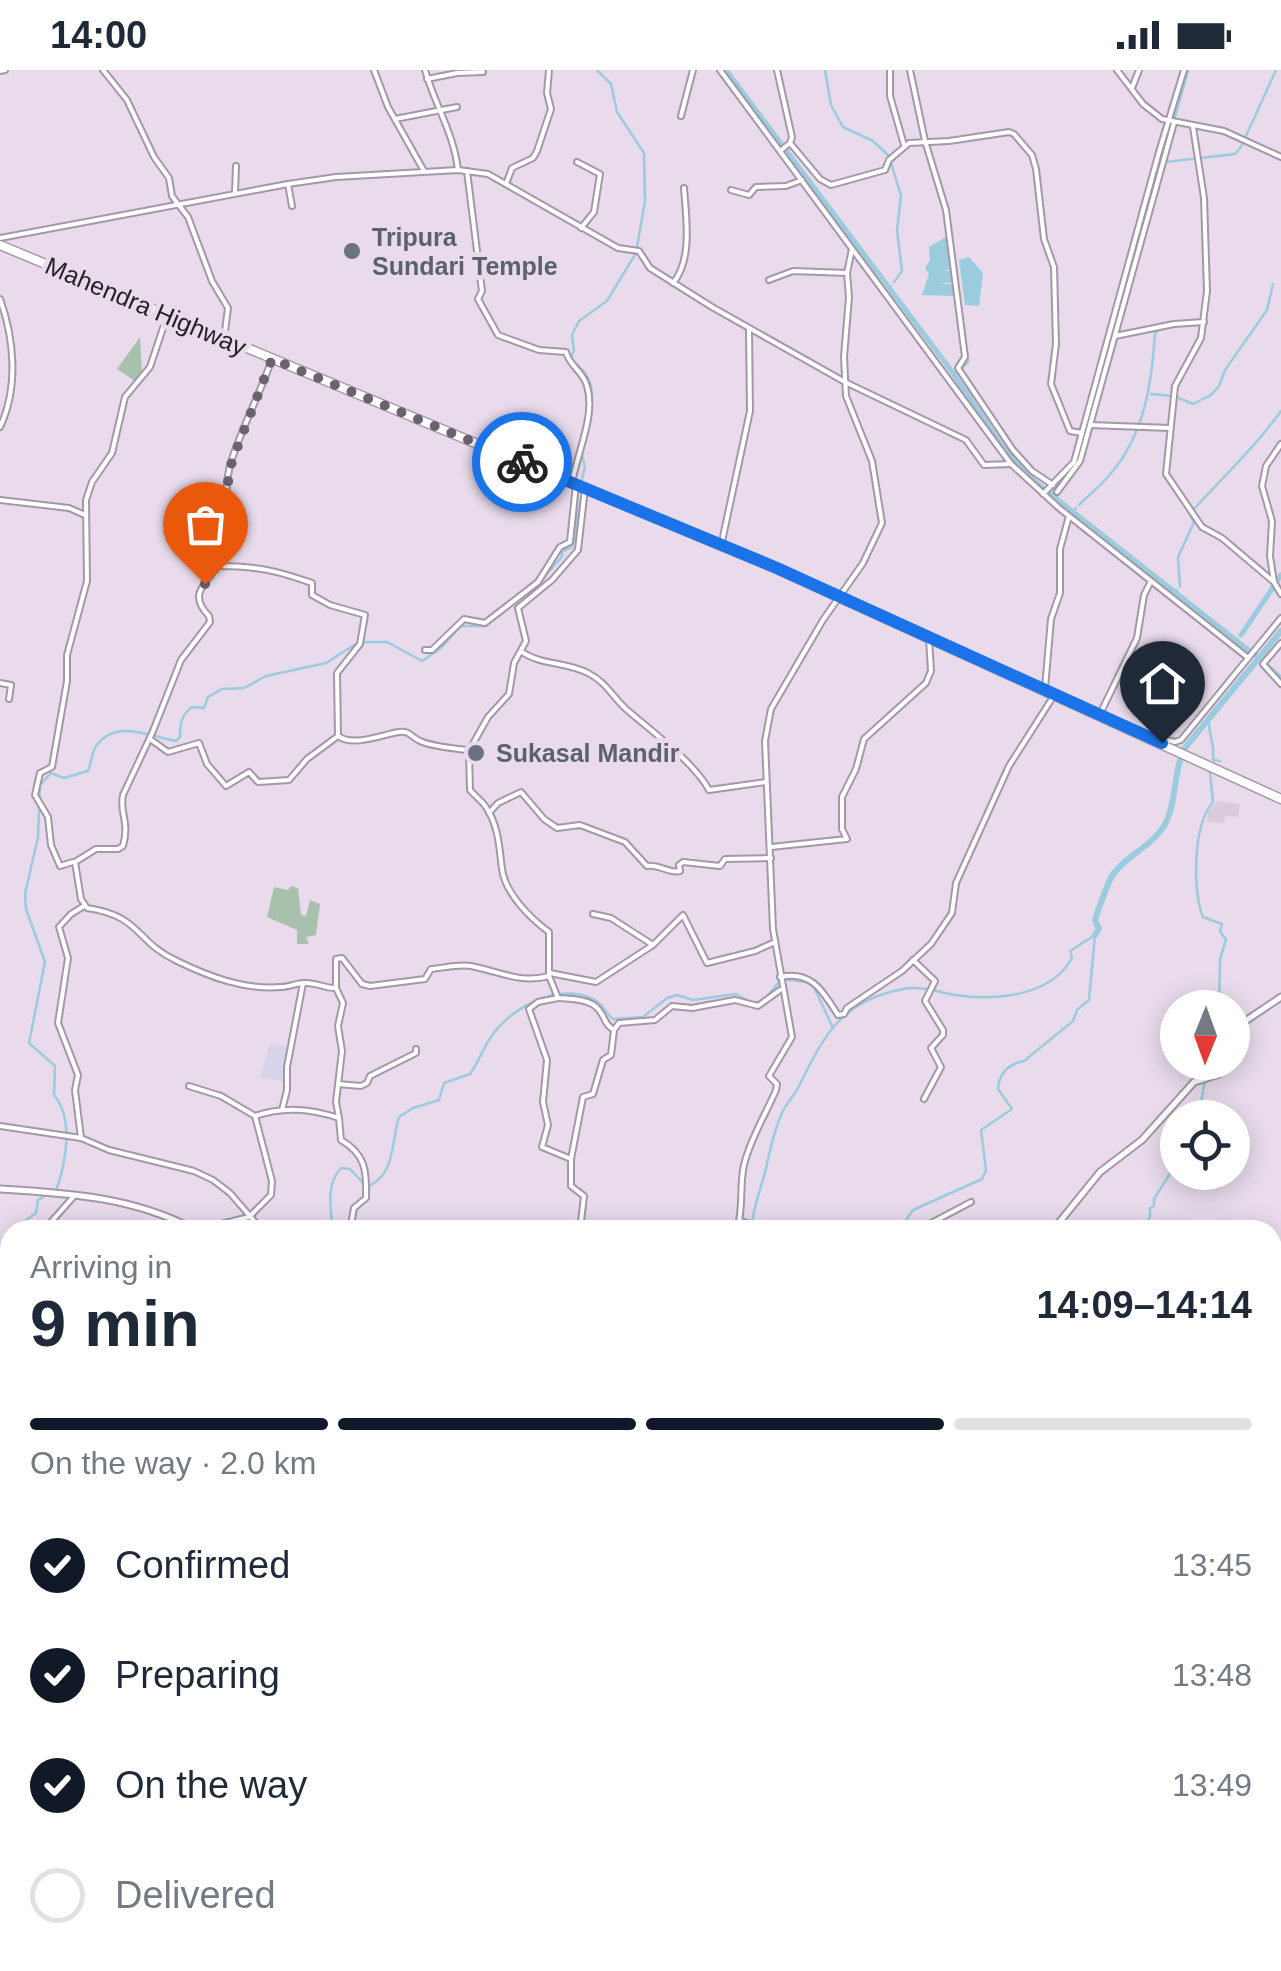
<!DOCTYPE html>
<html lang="en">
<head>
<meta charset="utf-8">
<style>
  body { margin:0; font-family:Arial,sans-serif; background:#f6f6f7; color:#1f2937; height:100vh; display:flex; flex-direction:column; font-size:38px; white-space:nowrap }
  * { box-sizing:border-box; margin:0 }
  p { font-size:32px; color:#747a83 }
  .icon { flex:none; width:55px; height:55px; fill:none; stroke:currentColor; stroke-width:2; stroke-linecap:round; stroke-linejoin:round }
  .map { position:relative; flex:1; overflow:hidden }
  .drawer { position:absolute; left:0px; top:1150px; width:1282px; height:752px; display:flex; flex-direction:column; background:#fff; border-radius:30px 30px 0 0; box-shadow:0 5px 25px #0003 }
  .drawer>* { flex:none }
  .needle { width:65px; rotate:181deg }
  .tools { position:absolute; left:1160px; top:920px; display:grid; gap:20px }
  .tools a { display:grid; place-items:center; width:90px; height:90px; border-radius:50%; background:#fff; box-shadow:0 5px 25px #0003; font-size:50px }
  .pin { position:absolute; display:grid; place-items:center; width:85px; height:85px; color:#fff; margin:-102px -42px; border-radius:50% 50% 50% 0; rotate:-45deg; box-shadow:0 0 10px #0007 }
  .pin .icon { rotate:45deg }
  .courier { position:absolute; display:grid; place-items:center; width:100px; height:100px; margin:-50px; border:8px solid #1a73e8; border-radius:50%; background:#fff; color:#222; box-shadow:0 2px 12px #0007 }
  .head em { font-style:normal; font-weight:700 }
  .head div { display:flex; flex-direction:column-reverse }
  .head { display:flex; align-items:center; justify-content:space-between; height:170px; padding:0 30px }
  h1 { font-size:65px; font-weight:700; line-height:75px }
  .bar { display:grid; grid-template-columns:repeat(4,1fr); gap:15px 10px; align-content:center; height:120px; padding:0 30px }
  .bar i { height:12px; border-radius:8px; background:#e0e1e3 }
  .bar .on { background:#111827 }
  .bar p { grid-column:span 4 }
  ol { padding:0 30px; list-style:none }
  li { display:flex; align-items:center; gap:30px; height:110px }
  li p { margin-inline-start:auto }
  li .icon { padding:10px; border-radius:50%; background:#111827; color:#fff; stroke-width:4 }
  li:last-child { color:#747a83 }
  li i { width:55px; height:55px; border:5px solid #e0e1e3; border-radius:50% }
  .status { display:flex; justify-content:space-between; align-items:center; height:70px; padding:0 50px; background:#fff; direction:ltr }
  .status svg { height:28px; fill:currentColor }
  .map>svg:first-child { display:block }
  .industrial { fill:#d8d4e9 }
  .education { fill:#d9cadc }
  .green { fill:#a8c1ac }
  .water { fill:#9accde }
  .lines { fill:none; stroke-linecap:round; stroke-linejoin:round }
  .stream { stroke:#9accde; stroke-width:2.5 }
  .canal { stroke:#9accde; stroke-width:5 }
  .river { stroke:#9accde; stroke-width:6 }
  .minor-casing { stroke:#a498a8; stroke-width:8 }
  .tertiary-casing { stroke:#a498a8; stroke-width:9 }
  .trunk-casing { stroke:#a498a8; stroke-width:11 }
  .minor { stroke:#fff; stroke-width:4 }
  .tertiary { stroke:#fff; stroke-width:5 }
  .trunk { stroke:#fff; stroke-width:8 }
  .done { stroke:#6a626d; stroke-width:10; stroke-dasharray:0 18 }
  .route { stroke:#1a73e8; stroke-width:12 }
  .worship-dot { fill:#6b7280; stroke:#e9dbec; stroke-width:4 }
  .labels { text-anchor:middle; stroke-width:10; stroke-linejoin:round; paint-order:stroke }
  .worship-label { font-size:25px; font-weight:bold; fill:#5b616d; stroke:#e9dbec; text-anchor:start }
  .street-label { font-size:25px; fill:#262128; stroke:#e9dbec }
</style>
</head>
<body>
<div class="status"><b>14:00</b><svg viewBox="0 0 49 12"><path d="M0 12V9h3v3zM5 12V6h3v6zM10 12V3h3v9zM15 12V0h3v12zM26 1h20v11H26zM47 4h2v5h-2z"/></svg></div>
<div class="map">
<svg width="1281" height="1901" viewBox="0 0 1281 1901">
  <rect width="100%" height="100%" fill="#e9dbec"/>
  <!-- industrial -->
  <polygon class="industrial" points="270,973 289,977 284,1012 260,1007"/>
  <!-- education -->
  <polygon class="education" points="1217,731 1240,734 1238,747 1226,746 1224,753 1207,752 1208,742"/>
  <!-- green -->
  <g class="green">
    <polygon points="140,267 142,306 135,311 117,299"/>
    <polygon points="291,816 298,818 301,845 306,846 310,830 320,834 316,865 306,867 309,874 297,874 297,860 267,847 274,817 288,820"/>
    <polygon points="1273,1392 1281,1394 1281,1562 1273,1559"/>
  </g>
  <!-- water -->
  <g class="water">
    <polygon points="949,165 954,198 944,201 954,201 956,212 939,214 956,214 956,226 922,225 929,204 925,198 930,190 929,177"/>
    <polygon points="969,187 983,203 979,236 965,235 959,190"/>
  </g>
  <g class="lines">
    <!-- stream -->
    <g class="stream">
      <polyline points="825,0 831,35 843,57 873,71 889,86 901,126 897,160 902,201 894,212"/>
      <polyline points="1165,92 1235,84 1241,77 1276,0"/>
      <polyline points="948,140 968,292 962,298"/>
      <polyline points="888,218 891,217"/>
      <polyline points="1151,324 1172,326"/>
      <polyline points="1176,327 1193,334 1211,325 1219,316 1225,300 1267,240 1273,214"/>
      <path d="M590,350C593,321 596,308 570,289L574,281L572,265L579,251L607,231L636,183L645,131L644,83L617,42L611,14L597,0"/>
      <polyline points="581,413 585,397 581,382"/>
      <path d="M1079,435C1090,424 1103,414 1112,402C1145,363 1152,311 1155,263L1161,259"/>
      <path d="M1193,440C1223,407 1255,377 1281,341"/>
      <polyline points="1074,441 1076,438"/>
      <polyline points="536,516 561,488 563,481 572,477 576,466 578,420"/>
      <polyline points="1180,517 1178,487 1194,452 1189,443"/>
      <polyline points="1175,522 1177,520"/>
      <path d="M1209,651C1209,668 1215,674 1213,690L1220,691"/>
      <path d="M1210,702L1213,732C1193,755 1192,820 1203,847L1222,854L1220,861L1226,870L1220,889L1219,938"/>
      <polyline points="1205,1005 1212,992"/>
      <polyline points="1198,1048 1205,1011"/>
      <path d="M369,1116C396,1103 391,1072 399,1047L413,1038L439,1030L444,1013L470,1004C478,993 482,981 489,970C508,939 555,913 591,928C602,932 605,943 613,949L643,947L667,928L677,925L693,930L736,924C764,942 764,927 782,909L812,913L833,958"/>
      <path d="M57,1118C66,1091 74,1049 54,1025L55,996L29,973L45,892L26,839L25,824L38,767L40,715L51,703L64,708L88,701C91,693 92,683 96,676C116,648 151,667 176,671L180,667C180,654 181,645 192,637L204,638L208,627L222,619L244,618L266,606L326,593L359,572H387L422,591L441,578L461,556H485L514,533"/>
      <polyline points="12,1160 36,1143 38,1130 46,1125"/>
      <path d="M333,1160C331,1140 325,1115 341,1098L350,1099L365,1115"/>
      <path d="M751,1160C753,1136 762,1117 767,1094C771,1076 774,1060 782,1043C786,1034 793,1027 798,1018C824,966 840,931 903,919C923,915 943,924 963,926C1000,930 1052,925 1072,888L1070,881L1095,865"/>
      <path d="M899,1160L913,1140L982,1109L986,1100L981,1060L1012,1039L998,1019C999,1003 1009,994 1024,991L1073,951L1077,940L1089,930L1095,865"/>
      <polyline points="1144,1160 1150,1146 1150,1138 1154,1136 1154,1129 1178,1091"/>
      <polyline points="1272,1185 1281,1178"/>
      <polyline points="0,1191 7,1181 10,1164"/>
      <polyline points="1272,1722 1281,1716"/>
      <polyline points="774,1892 777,1901"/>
      <polyline points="1156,1892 1161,1901"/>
      <polyline points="189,1901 189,1892"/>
      <polyline points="797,1901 799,1901"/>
    </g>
    <!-- canal -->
    <g class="canal">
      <polyline points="726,0 953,303 1000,373 1034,411 1251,582"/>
      <polyline points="1053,424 1077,388 1187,0"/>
      <polyline points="1277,511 1281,505"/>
      <polyline points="1241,565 1274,516"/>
      <polyline points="1257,586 1260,590"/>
      <polyline points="1265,594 1281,608"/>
      <polyline points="0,1386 10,1392"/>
      <polyline points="410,1892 419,1901"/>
    </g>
    <!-- river -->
    <path class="river" d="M1095,865L1099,859L1095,850C1097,843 1109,810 1112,806C1125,786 1151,777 1164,756C1177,733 1173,703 1184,679L1281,561"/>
    <defs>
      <g id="minor">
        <polyline points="103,0 127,30 154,87 169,108 172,126 188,147 212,211 228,238 224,269"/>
        <polyline points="374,0 388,37 424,101"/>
        <path d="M425,0C435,35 454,64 458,100"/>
        <polyline points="720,0 1011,394 1059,438 1247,587"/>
        <polyline points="777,0 792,67 790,73 780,81"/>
        <polyline points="890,0 890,26 904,75"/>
        <polyline points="910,0 925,71 946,140 965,287 958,298 1013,380 1032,401 1053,415"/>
        <polyline points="1117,0 1143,34 1162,49 1224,61 1281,87"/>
        <polyline points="0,1 5,0"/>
        <polyline points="427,9 457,3 483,2"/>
        <polyline points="1132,18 1139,0"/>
        <polyline points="681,46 693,0"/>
        <polyline points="395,49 457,37"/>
        <polyline points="1193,57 1204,128 1207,221 1201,268 1175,316 1166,404 1202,457 1222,468 1274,512"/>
        <polyline points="790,73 820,109 831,115 885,100 889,90 909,73 949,71 1009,62 1014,64 1032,85 1036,99 1044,169 1054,197 1056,274 1051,314 1070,361 1082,363"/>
        <polyline points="577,92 600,104 594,142 581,158"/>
        <path d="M467,101L482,221L478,229L498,265L539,280L566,282C570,297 583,301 587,316C596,345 577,383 572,413"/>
        <polyline points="288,114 292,136"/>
        <polyline points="506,114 512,98 533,88 537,81 551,39 547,23 549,0"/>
        <polyline points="731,120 749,125 756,117 786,116 802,110"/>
        <polyline points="235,122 236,96"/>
        <polyline points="0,168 288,114 336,107 458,100 488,104 618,178 639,181 650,198 712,237 845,312 966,370 984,395 1011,394"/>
        <polyline points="769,210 793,201 847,203"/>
        <path d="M673,213C693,190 686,146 684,118"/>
        <path d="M0,229C14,268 19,317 0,357"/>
        <polyline points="1115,266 1174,254 1204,252"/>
        <path d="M272,289C260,324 242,357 231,392C222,423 229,456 221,486C215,512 183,519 209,546L210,552L181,590L153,661L123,725C119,743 130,751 123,776L118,779H96L75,792L81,829L87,838C142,846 134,871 177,891C210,907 244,920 281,917C290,917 296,913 304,913C315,912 324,918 334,918"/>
        <polyline points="1090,355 1170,358"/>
        <polyline points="1281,374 1266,396 1262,416 1272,451 1270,486 1274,512 1281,524"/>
        <polyline points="1057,422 1080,391 1174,53"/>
        <polyline points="1043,424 1074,392 1159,82 1184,0"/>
        <polyline points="0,430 69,438 85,445"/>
        <polyline points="721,476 750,341 749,260"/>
        <path d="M217,496C256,496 275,500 312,513V525L330,535L365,545L360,574L337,603L338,666"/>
        <polyline points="1281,573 1263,594 1281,614"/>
        <polyline points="425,580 432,580 464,549 485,553 538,512 560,477 570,472 576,414"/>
        <path d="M522,582C541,595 567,592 588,603C606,612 612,626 626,639C650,660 695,693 709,720L766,712"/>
        <polyline points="0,613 11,615 9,629"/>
        <polyline points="1045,618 1051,549 1060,523 1060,479 1069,446"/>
        <polyline points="1100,644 1137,568 1144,525 1151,511"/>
        <polyline points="1145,665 1175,672 1181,670 1281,548"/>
        <path d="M150,669L168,682L199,673L207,694L226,716L249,702L258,712L289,710L307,689L338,666C354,677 380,665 399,662C409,660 411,667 420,671C433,677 453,678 467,680"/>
        <path d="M489,743L498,733L521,722L544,749L557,758L580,755L625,772L647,796C659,794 670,804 680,801L679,795L683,792L720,796L725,789L771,788"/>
        <polyline points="771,777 847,769 842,759 842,727 856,699 864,669 926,613 931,601 929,569"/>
        <polyline points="73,792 60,796 51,775 48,747 35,725 40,703 52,697 67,611 67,585 87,511 86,430 92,412 112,383 125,327 150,297 167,246"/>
        <polyline points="593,844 611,848 653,875"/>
        <polyline points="913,890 935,911 925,931 943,960 943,965 931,978 941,997 924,1029"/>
        <polyline points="550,903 596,912 653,875 683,845 707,893 755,881 775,872"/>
        <path d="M549,906L558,928C572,929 591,929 599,940C606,949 604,954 614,960L611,985L603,990L593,1024L583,1027L571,1089V1116L584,1126L580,1160"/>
        <path d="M780,907C811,900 822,920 838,945L844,944L847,938L902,901L931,874L952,843L956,813L1009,696L1053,627"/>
        <polyline points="558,928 538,932 529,939 547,990 543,1032 548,1055 542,1077 571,1089"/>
        <polyline points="614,960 619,953 655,950 672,936 692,938 735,930 758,936 780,920"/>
        <polyline points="338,1014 361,1016 367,1013 370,1006 416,983 416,979"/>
        <polyline points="189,1016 221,1026 255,1046"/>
        <polyline points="282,1040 287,1020 287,997 303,913"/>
        <path d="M339,1048L341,1070C365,1084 367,1100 366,1128L354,1138L350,1160"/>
        <polyline points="0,1056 81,1068 109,1080 194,1101 213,1110 230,1123 262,1160"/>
        <polyline points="81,1068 75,1020 78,1005 58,953 68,888 59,857 71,844 84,836"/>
        <polyline points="740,1151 772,1160"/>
        <polyline points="44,1160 75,1125"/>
        <path d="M198,1160L249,1147L271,1125L272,1111L255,1046C285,1036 311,1039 339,1048L336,1032L342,981L338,956L343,933L336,918V889L342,888L362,914L370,916L425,909L431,899C444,898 458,894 471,896C498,901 520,914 549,906V862C530,848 505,823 502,799C499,777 499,757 486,737C482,731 475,726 470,720L469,681L488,647L509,624L514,593L526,571L518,538L552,510L578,480L585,418"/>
        <path d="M737,1160C744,1138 739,1116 744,1095C750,1069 766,1044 776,1020L777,1014L769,1006L792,967L773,859L765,671L771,639L823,550L863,493L882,453L872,391L846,326L844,287L849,227L847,203L852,179"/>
        <polyline points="918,1160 971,1132"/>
        <polyline points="0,1378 10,1384"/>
        <polyline points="0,1550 10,1549"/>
        <polyline points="0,1594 10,1590"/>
        <polyline points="0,1680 10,1661"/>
        <polyline points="0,1701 7,1713 3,1725 4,1735"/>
        <polyline points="1272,1858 1278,1859"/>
        <polyline points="0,1888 10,1872"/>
        <polyline points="420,1892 429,1901"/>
        <polyline points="772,1892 775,1901"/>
        <polyline points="783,1892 789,1898 796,1892"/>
        <polyline points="803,1892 810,1901"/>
        <polyline points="1024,1892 1045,1897"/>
        <polyline points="1169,1892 1175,1901"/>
        <polyline points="42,1901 49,1892"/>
        <polyline points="379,1901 382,1892"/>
        <polyline points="598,1901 602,1896 615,1892"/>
      </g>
      <g id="tertiary">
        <polyline points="1232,960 1281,927"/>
        <path d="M0,1119C67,1123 135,1127 195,1160"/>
        <polyline points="1053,1160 1100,1102 1142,1070 1194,1012 1219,1004 1222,992"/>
        <polyline points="560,1892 561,1901"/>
        <polyline points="938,1892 941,1901"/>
      </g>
      <polyline id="trunk" points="0,175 777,499 1281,729"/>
    </defs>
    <!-- minor casing -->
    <use href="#minor" class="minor-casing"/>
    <!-- tertiary casing -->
    <use href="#tertiary" class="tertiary-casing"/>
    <!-- trunk casing -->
    <use href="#trunk" class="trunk-casing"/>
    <!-- minor -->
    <use href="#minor" class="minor"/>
    <!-- tertiary -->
    <use href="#tertiary" class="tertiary"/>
    <!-- trunk -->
    <use href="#trunk" class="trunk"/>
  </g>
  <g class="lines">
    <!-- done -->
    <polyline class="done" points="205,514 221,489 225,428 232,391 272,289 522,392"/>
    <!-- route -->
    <polyline class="route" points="522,392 777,498 1162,673"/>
  </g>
  <!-- markers -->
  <g class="worship-dot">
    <circle cx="352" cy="181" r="10"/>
    <circle cx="476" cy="683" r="10"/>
  </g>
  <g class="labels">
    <!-- worship labels -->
    <g class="worship-label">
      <text x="372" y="176">Tripura<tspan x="372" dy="29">Sundari Temple</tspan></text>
      <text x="496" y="692">Sukasal Mandir</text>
    </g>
    <!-- street labels -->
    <g class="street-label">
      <text transform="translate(146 236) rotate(23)" y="9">Mahendra Highway</text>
    </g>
  </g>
</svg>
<div class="tools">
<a><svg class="needle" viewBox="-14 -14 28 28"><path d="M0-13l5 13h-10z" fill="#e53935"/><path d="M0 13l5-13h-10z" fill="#747a83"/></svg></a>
<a><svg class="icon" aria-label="locate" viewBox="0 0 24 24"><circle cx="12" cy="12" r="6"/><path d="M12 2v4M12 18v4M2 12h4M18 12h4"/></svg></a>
</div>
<div class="pin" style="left:205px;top:514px;background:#ea580c"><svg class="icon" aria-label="bag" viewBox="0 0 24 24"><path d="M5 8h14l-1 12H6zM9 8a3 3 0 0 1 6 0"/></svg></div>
<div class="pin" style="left:1162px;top:673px;background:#1f2937"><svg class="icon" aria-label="home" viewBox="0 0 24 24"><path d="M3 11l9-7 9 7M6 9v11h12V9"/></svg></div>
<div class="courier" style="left:522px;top:392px"><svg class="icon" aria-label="bike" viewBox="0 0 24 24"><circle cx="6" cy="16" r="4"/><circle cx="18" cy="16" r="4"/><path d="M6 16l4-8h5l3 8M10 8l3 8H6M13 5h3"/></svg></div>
<section class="drawer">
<div class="head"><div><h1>9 min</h1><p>Arriving in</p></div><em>14:09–14:14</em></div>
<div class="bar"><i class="on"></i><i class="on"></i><i class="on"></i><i></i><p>On the way · 2.0 km</p></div>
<ol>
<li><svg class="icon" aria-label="check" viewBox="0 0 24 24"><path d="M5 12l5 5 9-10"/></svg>Confirmed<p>13:45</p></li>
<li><svg class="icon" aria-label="check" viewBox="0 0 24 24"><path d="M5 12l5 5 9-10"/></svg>Preparing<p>13:48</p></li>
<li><svg class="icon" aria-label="check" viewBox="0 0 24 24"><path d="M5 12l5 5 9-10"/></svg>On the way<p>13:49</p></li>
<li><i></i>Delivered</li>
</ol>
</section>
</div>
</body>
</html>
